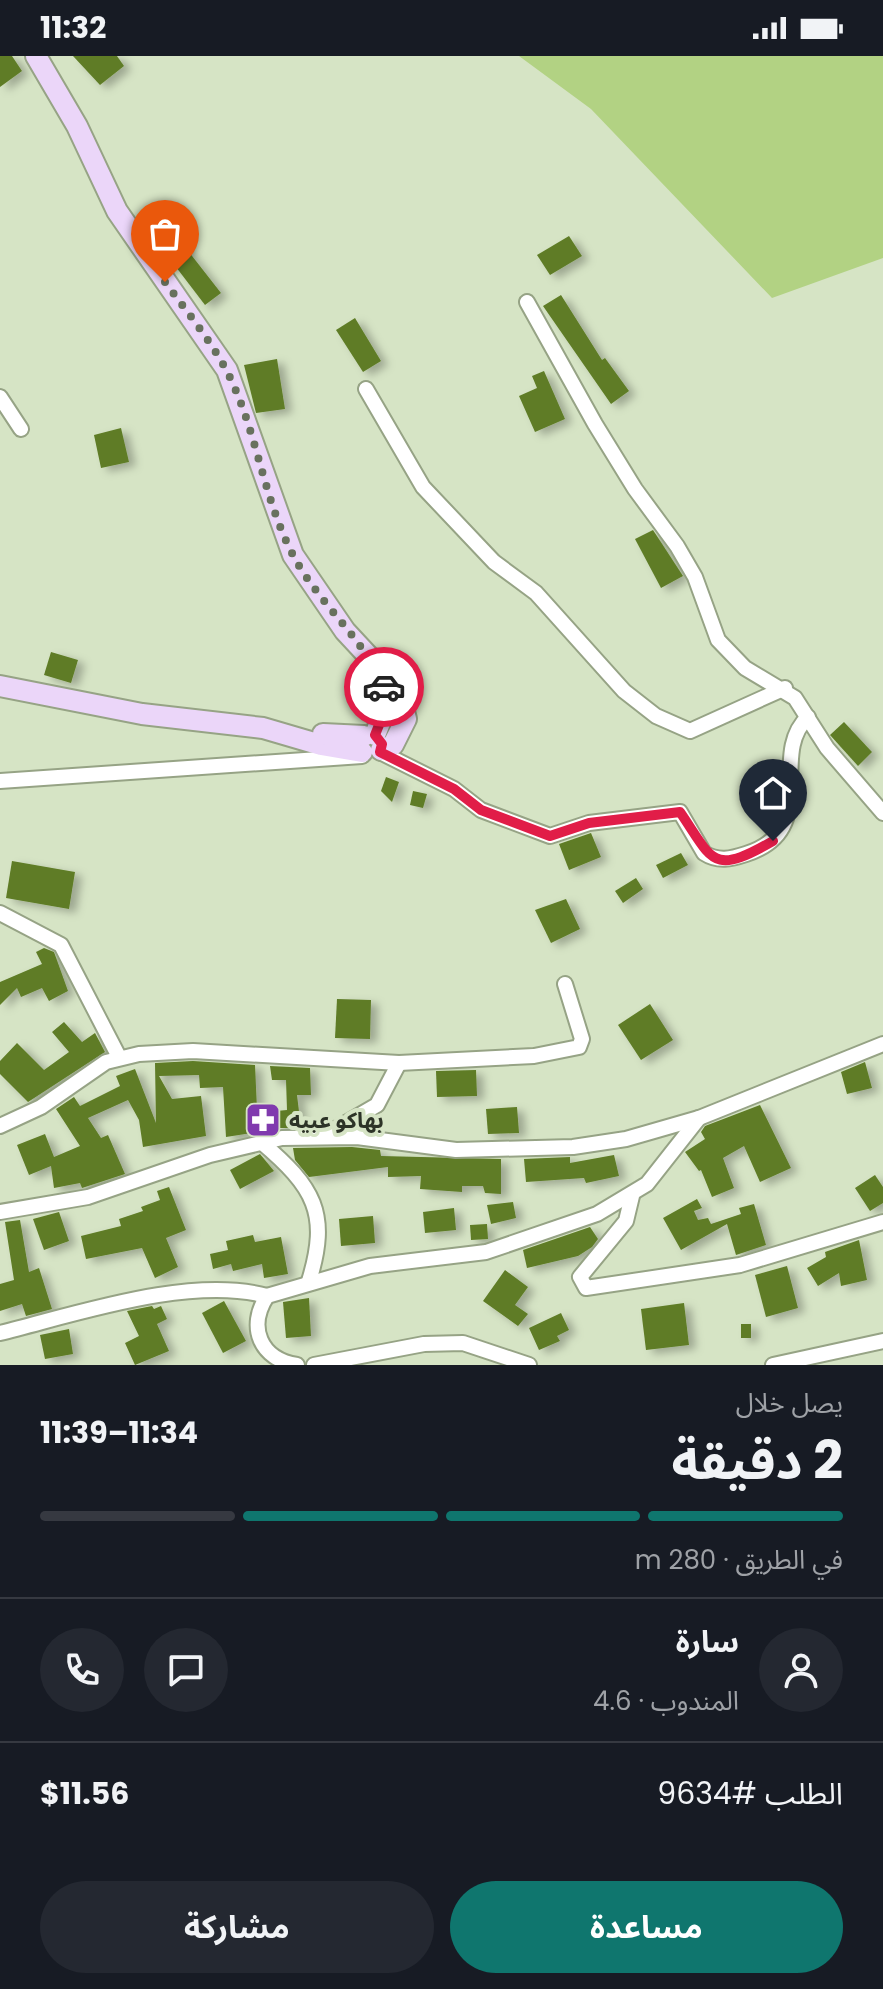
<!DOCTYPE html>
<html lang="ar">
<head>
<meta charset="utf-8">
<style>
  body { margin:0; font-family:Poppins,"Noto Sans Arabic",sans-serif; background:#242831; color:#f1f3f6; direction:rtl; height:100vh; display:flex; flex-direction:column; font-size:30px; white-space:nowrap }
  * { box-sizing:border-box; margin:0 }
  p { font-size:26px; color:#9ea1a6 }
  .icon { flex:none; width:44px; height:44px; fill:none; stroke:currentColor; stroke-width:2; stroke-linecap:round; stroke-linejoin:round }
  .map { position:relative; height:1309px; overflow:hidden; direction:ltr }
  .drawer { display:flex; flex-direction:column; background:#171b24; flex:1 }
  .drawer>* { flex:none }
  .pin { position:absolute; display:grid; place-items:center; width:68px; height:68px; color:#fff; margin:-82px -34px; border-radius:50% 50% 50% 0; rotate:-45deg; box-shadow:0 0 8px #0007 }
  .pin .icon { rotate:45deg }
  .courier { position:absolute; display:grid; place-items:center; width:80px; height:80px; margin:-40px; border:6px solid #e11d48; border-radius:50%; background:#fff; color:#222; box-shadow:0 2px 10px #0007 }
  .summary em { font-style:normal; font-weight:700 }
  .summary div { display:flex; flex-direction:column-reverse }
  .summary { display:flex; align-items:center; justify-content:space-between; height:136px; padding:0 40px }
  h1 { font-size:52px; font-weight:700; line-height:60px }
  .bar { display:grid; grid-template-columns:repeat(4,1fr); gap:12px 8px; align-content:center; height:96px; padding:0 40px }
  .bar i { height:10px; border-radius:6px; background:#363941 }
  .bar .current { background:#0f766e }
  .bar p { grid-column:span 4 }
  .line { display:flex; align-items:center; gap:20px; padding:0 40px; border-top:2px solid #363941 }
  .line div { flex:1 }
  .round { display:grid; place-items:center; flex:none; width:84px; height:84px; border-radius:42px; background:#242831 }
  .cta { display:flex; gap:16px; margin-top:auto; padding:16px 40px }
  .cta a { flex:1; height:92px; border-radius:48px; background:#0f766e; color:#fff; font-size:32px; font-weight:700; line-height:92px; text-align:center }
  .cta a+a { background:#242831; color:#f1f3f6 }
  .status { display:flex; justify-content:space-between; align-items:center; height:56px; padding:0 40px; background:#171b24; direction:ltr }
  .status svg { height:22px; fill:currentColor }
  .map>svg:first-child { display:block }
  .green { fill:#b2d283 }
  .building { fill:#5e7c26; filter:url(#shadow) }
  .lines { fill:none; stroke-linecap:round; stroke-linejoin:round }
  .street-casing { stroke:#96a385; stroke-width:18 }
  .secondary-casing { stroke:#96a385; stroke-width:24 }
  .street { stroke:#fff; stroke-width:14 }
  .secondary { stroke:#ebd6f9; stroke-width:20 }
  .done { stroke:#68715e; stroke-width:8; stroke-dasharray:0 14.4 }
  .route { stroke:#e11d48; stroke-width:10 }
  .labels { text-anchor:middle; stroke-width:8; stroke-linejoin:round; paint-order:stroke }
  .poi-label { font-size:22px; font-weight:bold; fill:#2d3327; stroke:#d6e4c5; text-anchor:start }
</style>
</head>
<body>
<div class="status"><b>11:32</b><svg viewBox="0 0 49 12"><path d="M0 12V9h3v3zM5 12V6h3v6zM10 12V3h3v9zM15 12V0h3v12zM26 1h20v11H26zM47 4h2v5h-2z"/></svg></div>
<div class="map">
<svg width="883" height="1309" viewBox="0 0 883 1309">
  <defs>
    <filter id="shadow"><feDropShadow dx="7" dy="4" stdDeviation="4" flood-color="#0004"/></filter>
  </defs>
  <rect width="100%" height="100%" fill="#d6e4c5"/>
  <!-- green -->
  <polygon class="green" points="519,0 883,0 883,202 772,242 591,53"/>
  <!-- building -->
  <g class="building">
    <polygon points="0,0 12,0 22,15 0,31"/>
    <polygon points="73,0 117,0 124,10 100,29"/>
    <polygon points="569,180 582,200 550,219 537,199"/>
    <polygon points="178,182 221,237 205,249 163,194"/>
    <polygon points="561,239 602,304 605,302 629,335 611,348 543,250"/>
    <polygon points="355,262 381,305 363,316 336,274"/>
    <polygon points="277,303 285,353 256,357 244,309"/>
    <polygon points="544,315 565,363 535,376 519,340 537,332 532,320"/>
    <polygon points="121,372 129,406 101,412 94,379"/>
    <polygon points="653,474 683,520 661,532 635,483"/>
    <polygon points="51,596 78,604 71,627 44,619"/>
    <polygon points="844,666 872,696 858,710 830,679"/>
    <polygon points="386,721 399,726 392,746 381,735"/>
    <polygon points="413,735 427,738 423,752 410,749"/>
    <polygon points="591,777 601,801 569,814 559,788"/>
    <polygon points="681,797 688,809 663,822 656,809"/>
    <polygon points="12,805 75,816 69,853 6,842"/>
    <polygon points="636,822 643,833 623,847 615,835"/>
    <polygon points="566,843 580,873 551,887 535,854"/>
    <polygon points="44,892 54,896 68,935 49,945 42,932 21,941 17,932 0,949 0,926 42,908 36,896"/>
    <polygon points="337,943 371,944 370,983 335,982"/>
    <polygon points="650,948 673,984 641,1004 618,969"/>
    <polygon points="64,966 82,986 95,977 105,996 28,1046 0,1018 0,1005 17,987 44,1014 69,996 52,976"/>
    <polygon points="193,1005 255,1009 258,1076 226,1081 223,1031 200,1032 199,1019 159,1020 172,1043 201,1040 206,1080 143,1091 139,1064 128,1044 88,1062 101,1082 108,1079 125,1118 82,1132 80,1127 54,1132 51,1110 29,1119 17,1089 45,1078 54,1101 80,1090 56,1053 74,1041 80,1050 120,1030 116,1020 135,1013 156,1067 155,1007"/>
    <polygon points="865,1006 872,1032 847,1038 841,1016"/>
    <polygon points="270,1010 310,1012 311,1039 297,1039 301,1072 278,1072 276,1055 287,1054 286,1024 272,1024"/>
    <polygon points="476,1014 477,1040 437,1041 436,1015"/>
    <polygon points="760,1049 791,1112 760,1126 744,1090 723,1102 734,1132 712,1141 701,1114 699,1115 685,1096 705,1083 701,1076 705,1070"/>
    <polygon points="517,1051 519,1077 488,1078 486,1053"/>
    <polygon points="352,1091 380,1094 381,1100 501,1103 501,1138 485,1137 483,1130 462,1130 462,1136 420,1133 421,1120 388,1121 388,1111 309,1121 295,1104 293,1092"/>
    <polygon points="260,1098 274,1115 240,1133 230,1114"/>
    <polygon points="614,1099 619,1120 586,1127 584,1122 526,1126 524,1103 570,1101 570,1107"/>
    <polygon points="875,1119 883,1131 883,1147 870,1155 855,1132"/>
    <polygon points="169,1131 186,1174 166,1182 178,1211 155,1222 142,1192 86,1203 81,1180 121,1170 119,1163 143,1155 141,1151 160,1144 157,1135"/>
    <polygon points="697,1143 702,1152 694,1155 698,1164 708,1162 711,1168 741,1158 739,1152 754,1148 766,1189 736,1199 727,1168 681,1194 663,1162"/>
    <polygon points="513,1146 516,1162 491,1168 487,1149"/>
    <polygon points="454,1152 456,1174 425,1177 423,1156"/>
    <polygon points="59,1156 69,1185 44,1194 33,1163"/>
    <polygon points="373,1160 375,1187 341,1190 339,1163"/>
    <polygon points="20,1164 29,1216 39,1212 52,1253 26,1260 22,1248 0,1255 0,1228 14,1224 5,1166"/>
    <polygon points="487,1168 488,1183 471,1184 470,1169"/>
    <polygon points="590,1171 598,1183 592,1191 578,1200 527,1212 523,1194"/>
    <polygon points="253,1179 255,1186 281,1181 288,1218 264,1222 262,1208 233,1215 231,1208 213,1213 210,1198 228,1194 226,1185"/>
    <polygon points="859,1184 867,1224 841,1230 839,1217 818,1230 807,1212 826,1201 825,1196"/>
    <polygon points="787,1210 798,1252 766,1261 755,1219"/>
    <polygon points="505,1214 528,1231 515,1249 528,1258 518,1270 483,1245"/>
    <polygon points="309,1242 311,1280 286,1282 283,1246"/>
    <polygon points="224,1245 246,1285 223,1297 202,1257"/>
    <polygon points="684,1247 689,1289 646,1294 641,1253"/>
    <polygon points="152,1250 154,1253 161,1250 167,1263 157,1268 169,1295 135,1309 125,1287 139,1280 127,1255"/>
    <polygon points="561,1257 569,1274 557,1280 560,1285 539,1294 529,1272"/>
    <rect x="741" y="1268" width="10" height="14"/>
    <polygon points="69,1273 73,1298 45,1303 40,1279"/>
  </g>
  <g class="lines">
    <defs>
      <g id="street">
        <polyline points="527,246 595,368 635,433 677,490 695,521 718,584 745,612 795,642 827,692 883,757"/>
        <polyline points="366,333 423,431 494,506 536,537 624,635 656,660 690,675 785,632"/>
        <polyline points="0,341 21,373"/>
        <path d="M380,696L454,733L481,754L550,780L589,767L680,756L704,797C718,806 731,803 746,798C822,774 767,699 808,661"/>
        <polyline points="0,725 362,700"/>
        <polyline points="0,857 61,889 119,1001"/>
        <polyline points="0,1070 41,1051 106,1006 139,998 193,995 399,1007 534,1000 579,991 582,983 565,928"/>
        <polyline points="327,1078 377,1049 399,1007"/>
        <path d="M261,1086C314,1131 330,1157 309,1225"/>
        <polyline points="632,1140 626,1165 580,1221 586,1232 740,1209 883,1166"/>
        <polyline points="0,1156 88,1141 210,1099 282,1082 357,1081 456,1094 573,1091 626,1083 699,1062 883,988"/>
        <path d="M0,1277C77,1258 190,1219 267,1240"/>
        <path d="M297,1309C260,1303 247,1271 267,1240L370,1210L486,1196L597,1158L647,1128L699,1062"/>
        <polyline points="314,1309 424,1288 463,1287 529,1309"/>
        <polyline points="773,1309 883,1285"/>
      </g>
      <g id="secondary">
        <polyline points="36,0 77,70 117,155 227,314 293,499 345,575 398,632 406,663 393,689 381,694"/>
        <polyline points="0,630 142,658 263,672 321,689 362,696"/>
        <polyline points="323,678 364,680"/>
        <polyline points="375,679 387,649 379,617"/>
      </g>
    </defs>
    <!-- street casing -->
    <use href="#street" class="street-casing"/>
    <!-- secondary casing -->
    <use href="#secondary" class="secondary-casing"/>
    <!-- street -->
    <use href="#street" class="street"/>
    <!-- secondary -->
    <use href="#secondary" class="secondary"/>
  </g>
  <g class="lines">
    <!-- done -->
    <path class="done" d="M165,226C189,259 216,290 233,328C258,383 265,447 294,501C318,546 367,587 384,631"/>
    <!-- route -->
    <path class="route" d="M384,631L387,649L375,679L382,688L380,696L454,733L481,754L550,780L589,767L680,756C713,804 711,821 773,785"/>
  </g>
  <!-- icons -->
  <defs>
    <symbol id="pharmacy-square" viewBox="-11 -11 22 22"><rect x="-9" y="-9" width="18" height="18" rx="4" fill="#803aae" stroke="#d6e4c5"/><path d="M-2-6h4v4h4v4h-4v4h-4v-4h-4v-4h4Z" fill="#fff"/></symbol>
  </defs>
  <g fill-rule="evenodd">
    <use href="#pharmacy-square" x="243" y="1044" width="40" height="40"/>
  </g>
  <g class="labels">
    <!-- poi labels -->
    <g class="poi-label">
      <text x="289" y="1072">بهاكو عبيه</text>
    </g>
  </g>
</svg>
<div class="pin" style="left:165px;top:226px;background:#ea580c"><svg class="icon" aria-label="bag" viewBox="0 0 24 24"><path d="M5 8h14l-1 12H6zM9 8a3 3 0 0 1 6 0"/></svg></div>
<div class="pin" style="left:773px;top:785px;background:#1f2937"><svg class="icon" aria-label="home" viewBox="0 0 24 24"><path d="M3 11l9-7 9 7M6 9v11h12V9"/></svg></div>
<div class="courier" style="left:384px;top:631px"><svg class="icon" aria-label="car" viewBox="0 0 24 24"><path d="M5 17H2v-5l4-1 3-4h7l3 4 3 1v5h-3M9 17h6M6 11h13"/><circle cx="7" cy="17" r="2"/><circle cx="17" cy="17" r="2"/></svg></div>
</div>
<section class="drawer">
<div class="summary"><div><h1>2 دقيقة</h1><p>يصل خلال</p></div><em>11:34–11:39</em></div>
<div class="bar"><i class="current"></i><i class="current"></i><i class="current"></i><i></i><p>في الطريق · 280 m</p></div>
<div class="line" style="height:144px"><a class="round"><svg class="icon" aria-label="person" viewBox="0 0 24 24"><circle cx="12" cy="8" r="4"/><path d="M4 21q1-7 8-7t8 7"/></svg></a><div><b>سارة</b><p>المندوب · 4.6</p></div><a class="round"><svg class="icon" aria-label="chat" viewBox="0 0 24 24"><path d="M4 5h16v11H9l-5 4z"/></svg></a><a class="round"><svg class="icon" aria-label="phone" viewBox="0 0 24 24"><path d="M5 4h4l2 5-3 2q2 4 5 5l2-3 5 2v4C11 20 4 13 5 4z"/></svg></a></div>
<div class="line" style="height:104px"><div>الطلب #9634</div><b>$11.56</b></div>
<div class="cta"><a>مساعدة</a><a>مشاركة</a></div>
</section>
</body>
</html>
